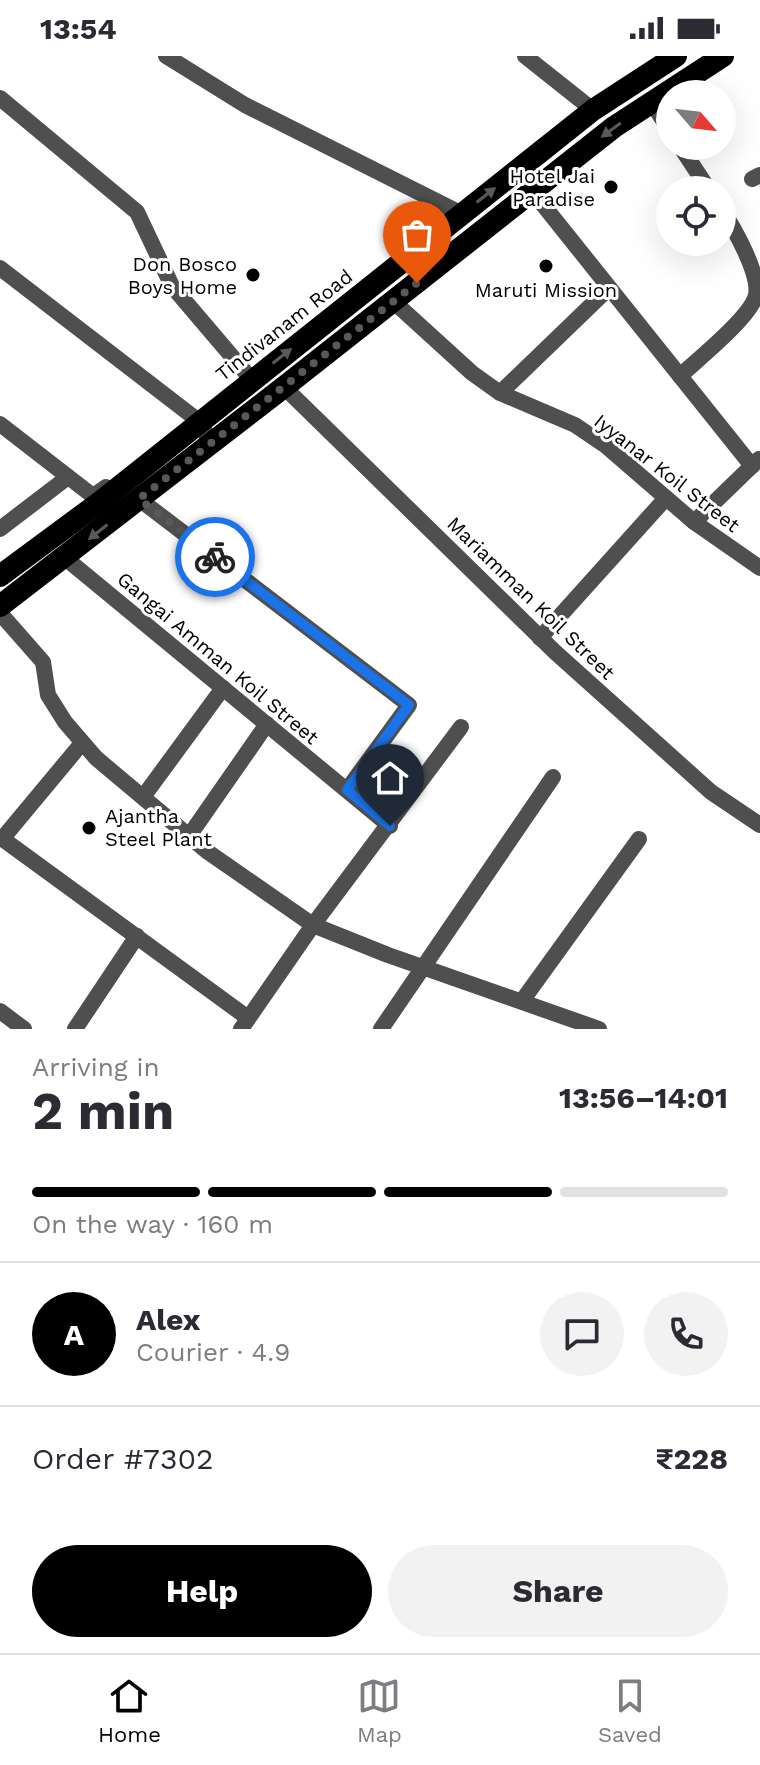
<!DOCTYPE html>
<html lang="en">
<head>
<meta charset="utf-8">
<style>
  body { margin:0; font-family:"Work Sans",sans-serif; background:#f2f2f3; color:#2b2b33; height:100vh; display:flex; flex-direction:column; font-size:30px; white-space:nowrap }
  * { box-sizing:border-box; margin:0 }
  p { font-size:26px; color:#7c7c81 }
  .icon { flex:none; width:44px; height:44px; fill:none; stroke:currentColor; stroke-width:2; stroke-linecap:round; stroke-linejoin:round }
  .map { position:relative; height:973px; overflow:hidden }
  .sheet { display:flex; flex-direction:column; background:#fff; flex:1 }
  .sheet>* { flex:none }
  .needle { width:52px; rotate:118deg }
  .tools { position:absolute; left:656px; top:24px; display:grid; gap:16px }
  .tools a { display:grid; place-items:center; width:80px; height:80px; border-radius:50%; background:#fff; box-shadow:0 8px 32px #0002; font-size:40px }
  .pin { position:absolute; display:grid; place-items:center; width:68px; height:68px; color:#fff; margin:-82px -34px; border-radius:50% 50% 50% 0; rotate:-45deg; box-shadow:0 0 8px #0007 }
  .pin .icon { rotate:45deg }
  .courier { position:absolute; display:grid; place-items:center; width:80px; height:80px; margin:-40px; border:6px solid #1a73e8; border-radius:50%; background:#fff; color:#222; box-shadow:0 2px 10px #0007 }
  .overview em { font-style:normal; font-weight:700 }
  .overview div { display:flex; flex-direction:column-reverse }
  .overview { display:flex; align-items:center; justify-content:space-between; height:136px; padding:0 32px }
  h1 { font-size:52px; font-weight:700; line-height:60px }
  .bar { display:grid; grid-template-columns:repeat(4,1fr); gap:12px 8px; align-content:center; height:96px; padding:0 32px }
  .bar i { height:10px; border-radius:6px; background:#e1e1e2 }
  .bar .active { background:#000 }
  .bar p { grid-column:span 4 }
  .line { display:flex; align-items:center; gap:20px; padding:0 32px; border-top:2px solid #e1e1e2 }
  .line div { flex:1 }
  .round { display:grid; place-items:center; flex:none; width:84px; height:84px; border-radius:42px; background:#f2f2f3 }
  .action { display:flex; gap:16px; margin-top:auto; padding:16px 32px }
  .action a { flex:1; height:92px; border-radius:48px; background:#000; color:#fff; font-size:32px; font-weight:700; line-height:92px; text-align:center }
  .action a+a { background:#f2f2f3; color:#2b2b33 }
  .status { display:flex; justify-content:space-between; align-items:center; height:56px; padding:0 40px; background:#fff; direction:ltr }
  .status svg { height:22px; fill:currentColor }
  .menu { display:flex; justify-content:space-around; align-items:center; height:112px; border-top:2px solid #e1e1e2; background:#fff; font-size:22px; color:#7c7c81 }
  .menu a { display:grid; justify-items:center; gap:4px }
  .menu .active { color:#000 }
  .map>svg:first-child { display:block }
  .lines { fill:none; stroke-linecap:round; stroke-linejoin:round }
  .minor { stroke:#4f4f4f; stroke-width:16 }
  .trunk { stroke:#000; stroke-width:22 }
  .oneway { fill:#595959 }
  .done { stroke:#595959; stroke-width:8; stroke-dasharray:0 14.4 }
  .route { stroke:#1a73e8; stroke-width:10 }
  .poi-dot { fill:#000; stroke:#fff; stroke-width:3 }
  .labels { text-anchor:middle; stroke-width:6; stroke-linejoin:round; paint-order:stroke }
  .poi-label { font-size:20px; fill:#000; stroke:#fff; text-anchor:end }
  .street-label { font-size:20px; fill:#000; stroke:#fff }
</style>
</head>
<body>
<div class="status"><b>13:54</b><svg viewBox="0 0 49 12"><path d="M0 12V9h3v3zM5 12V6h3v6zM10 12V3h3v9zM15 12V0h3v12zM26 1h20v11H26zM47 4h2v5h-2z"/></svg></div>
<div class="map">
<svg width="760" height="973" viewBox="0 0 760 973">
  <rect width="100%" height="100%" fill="#fff"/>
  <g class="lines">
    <!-- minor -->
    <g class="minor">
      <polyline points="166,0 245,49 462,158"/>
      <polyline points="525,0 593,54"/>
      <polyline points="0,42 137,156 172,230 252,324"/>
      <polyline points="652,47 670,75"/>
      <polyline points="680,90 709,134"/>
      <polyline points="752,123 760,119"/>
      <polyline points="532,135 752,410"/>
      <polyline points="0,212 200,366 211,388"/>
      <polyline points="394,246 472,317 500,337 575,369 606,390 694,466 760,512"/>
      <path d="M680,320C697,304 751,261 756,239C760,218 734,172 722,154"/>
      <polyline points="284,331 555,596 711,736 760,769"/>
      <polyline points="500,337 609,232"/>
      <polyline points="0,368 93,440 106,431"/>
      <polyline points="139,443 409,649 347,734"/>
      <polyline points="694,466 759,403"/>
      <polyline points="0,473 68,421"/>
      <polyline points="64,501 390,770"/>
      <polyline points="0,557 43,606 48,639 65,666 96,702 208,796 313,869 388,899 599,973"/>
      <polyline points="540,582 666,442"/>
      <polyline points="143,741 223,632"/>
      <polyline points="189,780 267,668"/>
      <polyline points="0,781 248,962"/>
      <polyline points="3,782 82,687"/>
      <polyline points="522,945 639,783"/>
      <polyline points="0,955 24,973"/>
      <polyline points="75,973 137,880"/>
      <polyline points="241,973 313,869 461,671"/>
      <polyline points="381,973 553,721"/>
    </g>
    <!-- trunk -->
    <g class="trunk">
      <polyline points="0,520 100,446 593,54 676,0"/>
      <polyline points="0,550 284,331 614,71 723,0"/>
    </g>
  </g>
  <!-- one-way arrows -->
  <defs><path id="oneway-solid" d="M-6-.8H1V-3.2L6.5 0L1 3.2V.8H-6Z" transform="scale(2)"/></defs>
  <g class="oneway">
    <use href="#oneway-solid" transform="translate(611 74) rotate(144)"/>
    <use href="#oneway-solid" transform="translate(486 139) rotate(-38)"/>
    <use href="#oneway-solid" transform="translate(282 300) rotate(-38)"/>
    <use href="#oneway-solid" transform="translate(98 476) rotate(142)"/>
  </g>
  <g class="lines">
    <!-- done -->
    <polyline class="done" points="215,501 139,443 417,227"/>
    <!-- route -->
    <polyline class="route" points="215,501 409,649 347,734 390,770"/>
  </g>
  <!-- markers -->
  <g class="poi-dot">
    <circle cx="611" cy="131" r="8"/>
    <circle cx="546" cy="210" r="8"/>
    <circle cx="253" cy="219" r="8"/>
    <circle cx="89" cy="772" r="8"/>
  </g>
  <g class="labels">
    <!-- poi labels -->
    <g class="poi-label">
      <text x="595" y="127">Hotel Jai<tspan x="595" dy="23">Paradise</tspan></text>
      <text x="237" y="215">Don Bosco<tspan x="237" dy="23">Boys Home</tspan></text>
      <text x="546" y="241" text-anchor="middle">Maruti Mission</text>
      <text x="105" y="767" text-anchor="start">Ajantha<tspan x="105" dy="23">Steel Plant</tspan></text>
    </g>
    <!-- street labels -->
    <g class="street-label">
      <text transform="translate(284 269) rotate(-38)" y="7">Tindivanam Road</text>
      <text transform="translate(667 417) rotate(38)" y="7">Iyyanar Koil Street</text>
      <text transform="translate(531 542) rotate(44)" y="7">Mariamman Koil Street</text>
      <text transform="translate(218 602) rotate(40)" y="7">Gangai Amman Koil Street</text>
    </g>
  </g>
</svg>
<div class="tools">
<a><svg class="needle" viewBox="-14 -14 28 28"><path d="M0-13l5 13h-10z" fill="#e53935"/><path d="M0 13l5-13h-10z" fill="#7c7c81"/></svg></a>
<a><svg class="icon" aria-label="locate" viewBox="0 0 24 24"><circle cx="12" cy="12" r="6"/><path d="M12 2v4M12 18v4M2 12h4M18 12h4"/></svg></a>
</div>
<div class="pin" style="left:417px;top:227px;background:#ea580c"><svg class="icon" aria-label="bag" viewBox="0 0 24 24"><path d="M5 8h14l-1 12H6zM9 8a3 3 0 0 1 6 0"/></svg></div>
<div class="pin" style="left:390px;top:770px;background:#1f2937"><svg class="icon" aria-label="home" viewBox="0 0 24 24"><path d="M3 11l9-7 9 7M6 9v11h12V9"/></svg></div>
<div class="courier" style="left:215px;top:501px"><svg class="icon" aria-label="bike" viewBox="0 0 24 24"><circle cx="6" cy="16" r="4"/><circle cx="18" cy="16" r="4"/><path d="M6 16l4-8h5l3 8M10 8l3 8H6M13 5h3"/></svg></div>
</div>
<section class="sheet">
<div class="overview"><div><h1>2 min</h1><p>Arriving in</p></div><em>13:56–14:01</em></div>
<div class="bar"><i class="active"></i><i class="active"></i><i class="active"></i><i></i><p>On the way · 160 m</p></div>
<div class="line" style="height:144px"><b class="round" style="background:#000;color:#fff">A</b><div><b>Alex</b><p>Courier · 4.9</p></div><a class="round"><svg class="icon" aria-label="chat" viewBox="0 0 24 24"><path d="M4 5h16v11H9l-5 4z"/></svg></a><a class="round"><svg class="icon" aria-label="phone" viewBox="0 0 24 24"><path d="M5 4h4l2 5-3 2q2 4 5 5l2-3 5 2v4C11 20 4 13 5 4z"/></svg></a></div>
<div class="line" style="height:104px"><div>Order #7302</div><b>₹228</b></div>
<div class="action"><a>Help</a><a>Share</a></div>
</section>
<nav class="menu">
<a class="active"><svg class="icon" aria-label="home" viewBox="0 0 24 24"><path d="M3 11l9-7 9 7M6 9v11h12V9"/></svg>Home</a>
<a><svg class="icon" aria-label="map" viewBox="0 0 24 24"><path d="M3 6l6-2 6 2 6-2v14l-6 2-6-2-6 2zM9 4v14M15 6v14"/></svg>Map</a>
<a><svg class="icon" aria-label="saved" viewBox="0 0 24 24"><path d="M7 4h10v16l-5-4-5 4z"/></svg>Saved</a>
</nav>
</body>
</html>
